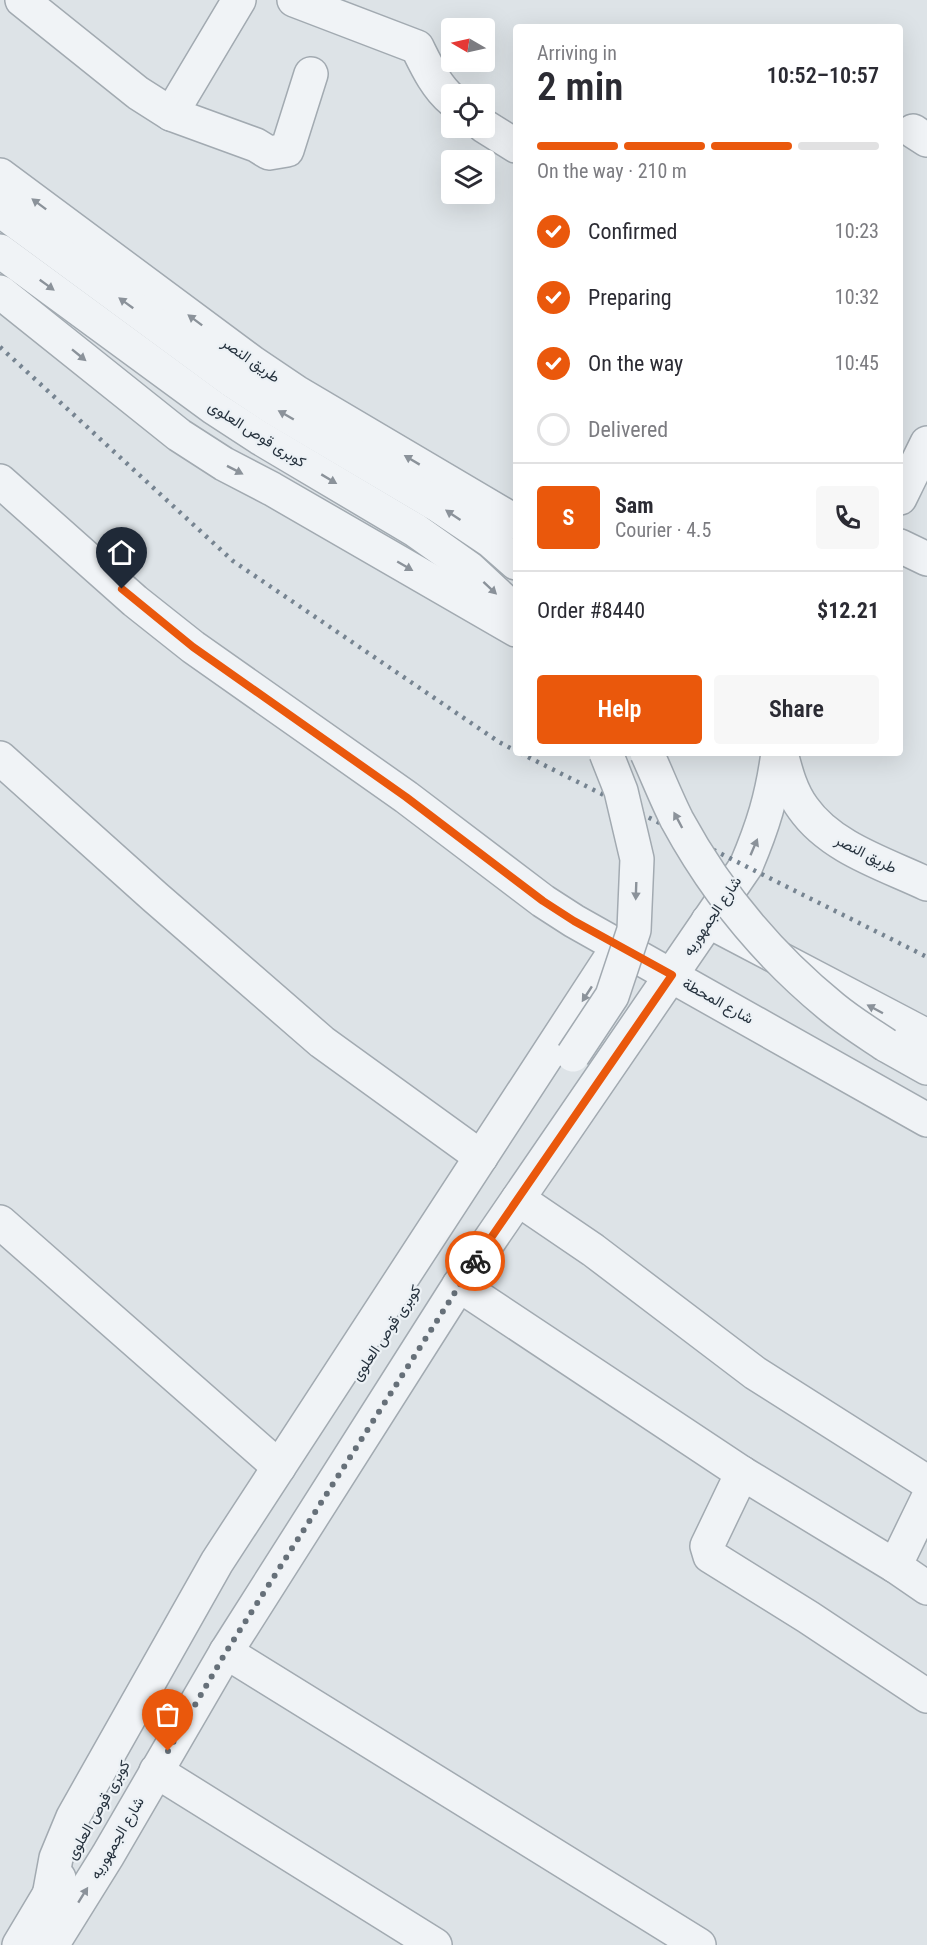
<!DOCTYPE html>
<html lang="en">
<head>
<meta charset="utf-8">
<style>
  body { margin:0; font-family:"Roboto Condensed",Vazirmatn,sans-serif; background:#f7f7f7; color:#2b2b33; height:100vh; display:flex; flex-direction:column; font-size:22px; white-space:nowrap }
  * { box-sizing:border-box; margin:0 }
  p { font-size:20px; color:#7c7c81 }
  .icon { flex:none; width:33px; height:33px; fill:none; stroke:currentColor; stroke-width:2; stroke-linecap:round; stroke-linejoin:round }
  .map { position:relative; flex:1; overflow:hidden }
  .details { position:absolute; left:513px; top:24px; width:390px; height:732px; display:flex; flex-direction:column; background:#fff; border-radius:6px; box-shadow:0 6px 24px #0002 }
  .details>* { flex:none }
  .needle { width:39px; rotate:279deg }
  .tools { position:absolute; left:441px; top:18px; display:grid; gap:12px }
  .tools a { display:grid; place-items:center; width:54px; height:54px; border-radius:6px; background:#fff; box-shadow:0 6px 24px #0002; font-size:30px }
  .pin { position:absolute; display:grid; place-items:center; width:51px; height:51px; color:#fff; margin:-62px -26px; border-radius:50% 50% 50% 0; rotate:-45deg; box-shadow:0 0 6px #0007 }
  .pin .icon { rotate:45deg }
  .courier { position:absolute; display:grid; place-items:center; width:60px; height:60px; margin:-30px; border:4px solid #ea580c; border-radius:50%; background:#fff; color:#222; box-shadow:0 2px 8px #0007 }
  .head em { font-style:normal; font-weight:600 }
  .head div { display:flex; flex-direction:column-reverse }
  .head { display:flex; align-items:center; justify-content:space-between; height:102px; padding:0 24px }
  h1 { font-size:39px; font-weight:600; line-height:45px }
  .bar { display:grid; grid-template-columns:repeat(4,1fr); gap:9px 6px; align-content:center; height:72px; padding:0 24px }
  .bar i { height:8px; border-radius:4px; background:#e1e1e2 }
  .bar .current { background:#ea580c }
  .bar p { grid-column:span 4 }
  .line { display:flex; align-items:center; gap:15px; padding:0 24px; border-top:2px solid #e1e1e2 }
  .line div { flex:1 }
  .round { display:grid; place-items:center; flex:none; width:63px; height:63px; border-radius:6px; background:#f7f7f7 }
  ol { padding:0 24px; list-style:none }
  li { display:flex; align-items:center; gap:18px; height:66px }
  li p { margin-inline-start:auto }
  li .icon { padding:6px; border-radius:50%; background:#ea580c; color:#fff; stroke-width:4 }
  li:last-child { color:#7c7c81 }
  li i { width:33px; height:33px; border:3px solid #e1e1e2; border-radius:50% }
  .button { display:flex; gap:12px; margin-top:auto; padding:12px 24px }
  .button a { flex:1; height:69px; border-radius:6px; background:#ea580c; color:#fff; font-size:24px; font-weight:600; line-height:69px; text-align:center }
  .button a+a { background:#f7f7f7; color:#2b2b33 }
  .map>svg:first-child { display:block }
  .lines { fill:none; stroke-linecap:round; stroke-linejoin:round }
  .minor-casing { stroke:#a2aab1; stroke-width:36 }
  .minor { stroke:#f0f3f6; stroke-width:33 }
  .rail { stroke:#768491; stroke-width:4.5; stroke-dasharray:3 6; stroke-linecap:butt }
  .minor-bridge-casing { stroke:#a2aab1; stroke-width:36; stroke-linecap:butt }
  .minor-bridge { stroke:#f0f3f6; stroke-width:33 }
  .oneway { fill:#8b929a }
  .done { stroke:#667079; stroke-width:6; stroke-dasharray:0 10.8 }
  .route { stroke:#ea580c; stroke-width:8 }
  .labels { text-anchor:middle; stroke-width:4.5; stroke-linejoin:round; paint-order:stroke }
  .street-label { font-size:15px; fill:#26323e; stroke:#ecf1f5 }
</style>
</head>
<body>
<div class="map">
<svg width="927" height="1945" viewBox="0 0 927 1945">
  <rect width="100%" height="100%" fill="#dde3e7"/>
  <g class="lines">
    <defs>
      <g id="minor">
        <polyline points="22,0 138,93 171,114 239,0"/>
        <path d="M294,0L417,47C426,65 436,87 452,100"/>
        <polyline points="171,114 256,145 269,153 287,150 311,74"/>
        <polyline points="484,126 516,146"/>
        <polyline points="913,131 927,140"/>
        <polyline points="0,175 253,363 296,392 516,522"/>
        <polyline points="0,210 231,380 275,409 439,506 491,541 516,563"/>
        <polyline points="0,251 214,408 260,438 415,530 470,569 516,612"/>
        <polyline points="0,292 179,435 224,464 272,489 516,630"/>
        <polyline points="0,481 135,601 193,647 406,797 543,901 574,921 927,1120"/>
        <polyline points="900,498 927,443"/>
        <polyline points="900,546 927,559"/>
        <path d="M781,753C786,772 791,792 803,808C831,848 885,864 927,884"/>
        <polyline points="0,758 155,897 322,1042 481,1157"/>
        <polyline points="708,921 927,1036"/>
        <polyline points="886,1045 927,1068"/>
        <polyline points="518,1199 593,1250 755,1373 927,1482"/>
        <polyline points="0,1222 279,1467"/>
        <polyline points="459,1285 742,1473 895,1566 927,1588"/>
        <polyline points="742,1473 707,1546 710,1556 808,1617 927,1696"/>
        <polyline points="895,1566 927,1500"/>
        <polyline points="226,1652 699,1945"/>
        <polyline points="156,1771 435,1945"/>
        <polyline points="49,1896 56,1858 73,1817 217,1562 619,945"/>
        <polyline points="19,1945 59,1878"/>
        <path d="M52,1945L108,1855L226,1652L459,1285L746,866C763,826 772,797 778,753"/>
      </g>
    </defs>
    <!-- minor casing -->
    <use href="#minor" class="minor-casing"/>
    <!-- minor -->
    <use href="#minor" class="minor"/>
    <!-- rail -->
    <g class="rail">
      <polyline points="0,347 233,561 499,742 516,751"/>
      <polyline points="520,753 927,957"/>
    </g>
    <defs>
      <g id="minor-bridge">
        <path d="M647,753C657,775 666,798 677,820C716,892 769,956 833,1008C850,1022 868,1033 886,1045"/>
        <polyline points="573,1055 612,996 634,930 637,859 621,791 606,753"/>
      </g>
    </defs>
    <!-- minor-bridge casing -->
    <use href="#minor-bridge" class="minor-bridge-casing"/>
    <!-- minor-bridge -->
    <use href="#minor-bridge" class="minor-bridge"/>
  </g>
  <!-- one-way arrows -->
  <defs><path id="oneway-solid" d="M-6-.8H1V-3.2L6.5 0L1 3.2V.8H-6Z" transform="scale(1.5)"/></defs>
  <g class="oneway">
    <use href="#oneway-solid" transform="translate(39 204) rotate(-143)"/>
    <use href="#oneway-solid" transform="translate(47 285) rotate(36)"/>
    <use href="#oneway-solid" transform="translate(126 303) rotate(-144)"/>
    <use href="#oneway-solid" transform="translate(195 320) rotate(-143)"/>
    <use href="#oneway-solid" transform="translate(79 355) rotate(39)"/>
    <use href="#oneway-solid" transform="translate(286 415) rotate(-150)"/>
    <use href="#oneway-solid" transform="translate(412 460) rotate(-149)"/>
    <use href="#oneway-solid" transform="translate(235 470) rotate(27)"/>
    <use href="#oneway-solid" transform="translate(329 479) rotate(31)"/>
    <use href="#oneway-solid" transform="translate(453 515) rotate(-146)"/>
    <use href="#oneway-solid" transform="translate(405 566) rotate(30)"/>
    <use href="#oneway-solid" transform="translate(490 588) rotate(43)"/>
    <use href="#oneway-solid" transform="translate(678 820) rotate(-118)"/>
    <use href="#oneway-solid" transform="translate(754 847) rotate(-67)"/>
    <use href="#oneway-solid" transform="translate(636 891) rotate(92)"/>
    <use href="#oneway-solid" transform="translate(587 994) rotate(123)"/>
    <use href="#oneway-solid" transform="translate(875 1009) rotate(-152)"/>
    <use href="#oneway-solid" transform="translate(83 1895) rotate(-58)"/>
  </g>
  <g class="lines">
    <!-- done -->
    <polyline class="done" points="168,1751 226,1652 475,1261"/>
    <!-- route -->
    <polyline class="route" points="122,589 193,647 406,797 543,901 574,921 672,975 475,1261"/>
  </g>
  <g class="labels">
    <!-- street labels -->
    <g class="street-label">
      <text transform="translate(251 360) rotate(35)" y="5">طريق النصر</text>
      <text transform="translate(257 434) rotate(32)" y="5">كوبرى قوص العلوى</text>
      <text transform="translate(866 854) rotate(27)" y="5">طريق النصر</text>
      <text transform="translate(712 916) rotate(-56)" y="5">شارع الجمهوريه</text>
      <text transform="translate(718 1001) rotate(29)" y="5">شارع المحطة</text>
      <text transform="translate(386 1333) rotate(-56)" y="5">كوبرى قوص العلوى</text>
      <text transform="translate(98 1810) rotate(-60)" y="5">كوبرى قوص العلوى</text>
      <text transform="translate(117 1838) rotate(-60)" y="5">شارع الجمهوريه</text>
    </g>
  </g>
</svg>
<div class="tools">
<a><svg class="needle" viewBox="-14 -14 28 28"><path d="M0-13l5 13h-10z" fill="#e53935"/><path d="M0 13l5-13h-10z" fill="#7c7c81"/></svg></a>
<a><svg class="icon" aria-label="locate" viewBox="0 0 24 24"><circle cx="12" cy="12" r="6"/><path d="M12 2v4M12 18v4M2 12h4M18 12h4"/></svg></a>
<a><svg class="icon" aria-label="layers" viewBox="0 0 24 24"><path d="M12 4l9 5-9 5-9-5zM3 14l9 5 9-5"/></svg></a>
</div>
<div class="pin" style="left:168px;top:1751px;background:#ea580c"><svg class="icon" aria-label="bag" viewBox="0 0 24 24"><path d="M5 8h14l-1 12H6zM9 8a3 3 0 0 1 6 0"/></svg></div>
<div class="pin" style="left:122px;top:589px;background:#1f2937"><svg class="icon" aria-label="home" viewBox="0 0 24 24"><path d="M3 11l9-7 9 7M6 9v11h12V9"/></svg></div>
<div class="courier" style="left:475px;top:1261px"><svg class="icon" aria-label="bike" viewBox="0 0 24 24"><circle cx="6" cy="16" r="4"/><circle cx="18" cy="16" r="4"/><path d="M6 16l4-8h5l3 8M10 8l3 8H6M13 5h3"/></svg></div>
<section class="details">
<div class="head"><div><h1>2 min</h1><p>Arriving in</p></div><em>10:52–10:57</em></div>
<div class="bar"><i class="current"></i><i class="current"></i><i class="current"></i><i></i><p>On the way · 210 m</p></div>
<ol>
<li><svg class="icon" aria-label="check" viewBox="0 0 24 24"><path d="M5 12l5 5 9-10"/></svg>Confirmed<p>10:23</p></li>
<li><svg class="icon" aria-label="check" viewBox="0 0 24 24"><path d="M5 12l5 5 9-10"/></svg>Preparing<p>10:32</p></li>
<li><svg class="icon" aria-label="check" viewBox="0 0 24 24"><path d="M5 12l5 5 9-10"/></svg>On the way<p>10:45</p></li>
<li><i></i>Delivered</li>
</ol>
<div class="line" style="height:108px"><b class="round" style="background:#ea580c;color:#fff">S</b><div><b>Sam</b><p>Courier · 4.5</p></div><a class="round"><svg class="icon" aria-label="phone" viewBox="0 0 24 24"><path d="M5 4h4l2 5-3 2q2 4 5 5l2-3 5 2v4C11 20 4 13 5 4z"/></svg></a></div>
<div class="line" style="height:78px"><div>Order #8440</div><b>$12.21</b></div>
<div class="button"><a>Help</a><a>Share</a></div>
</section>
</div>
</body>
</html>
